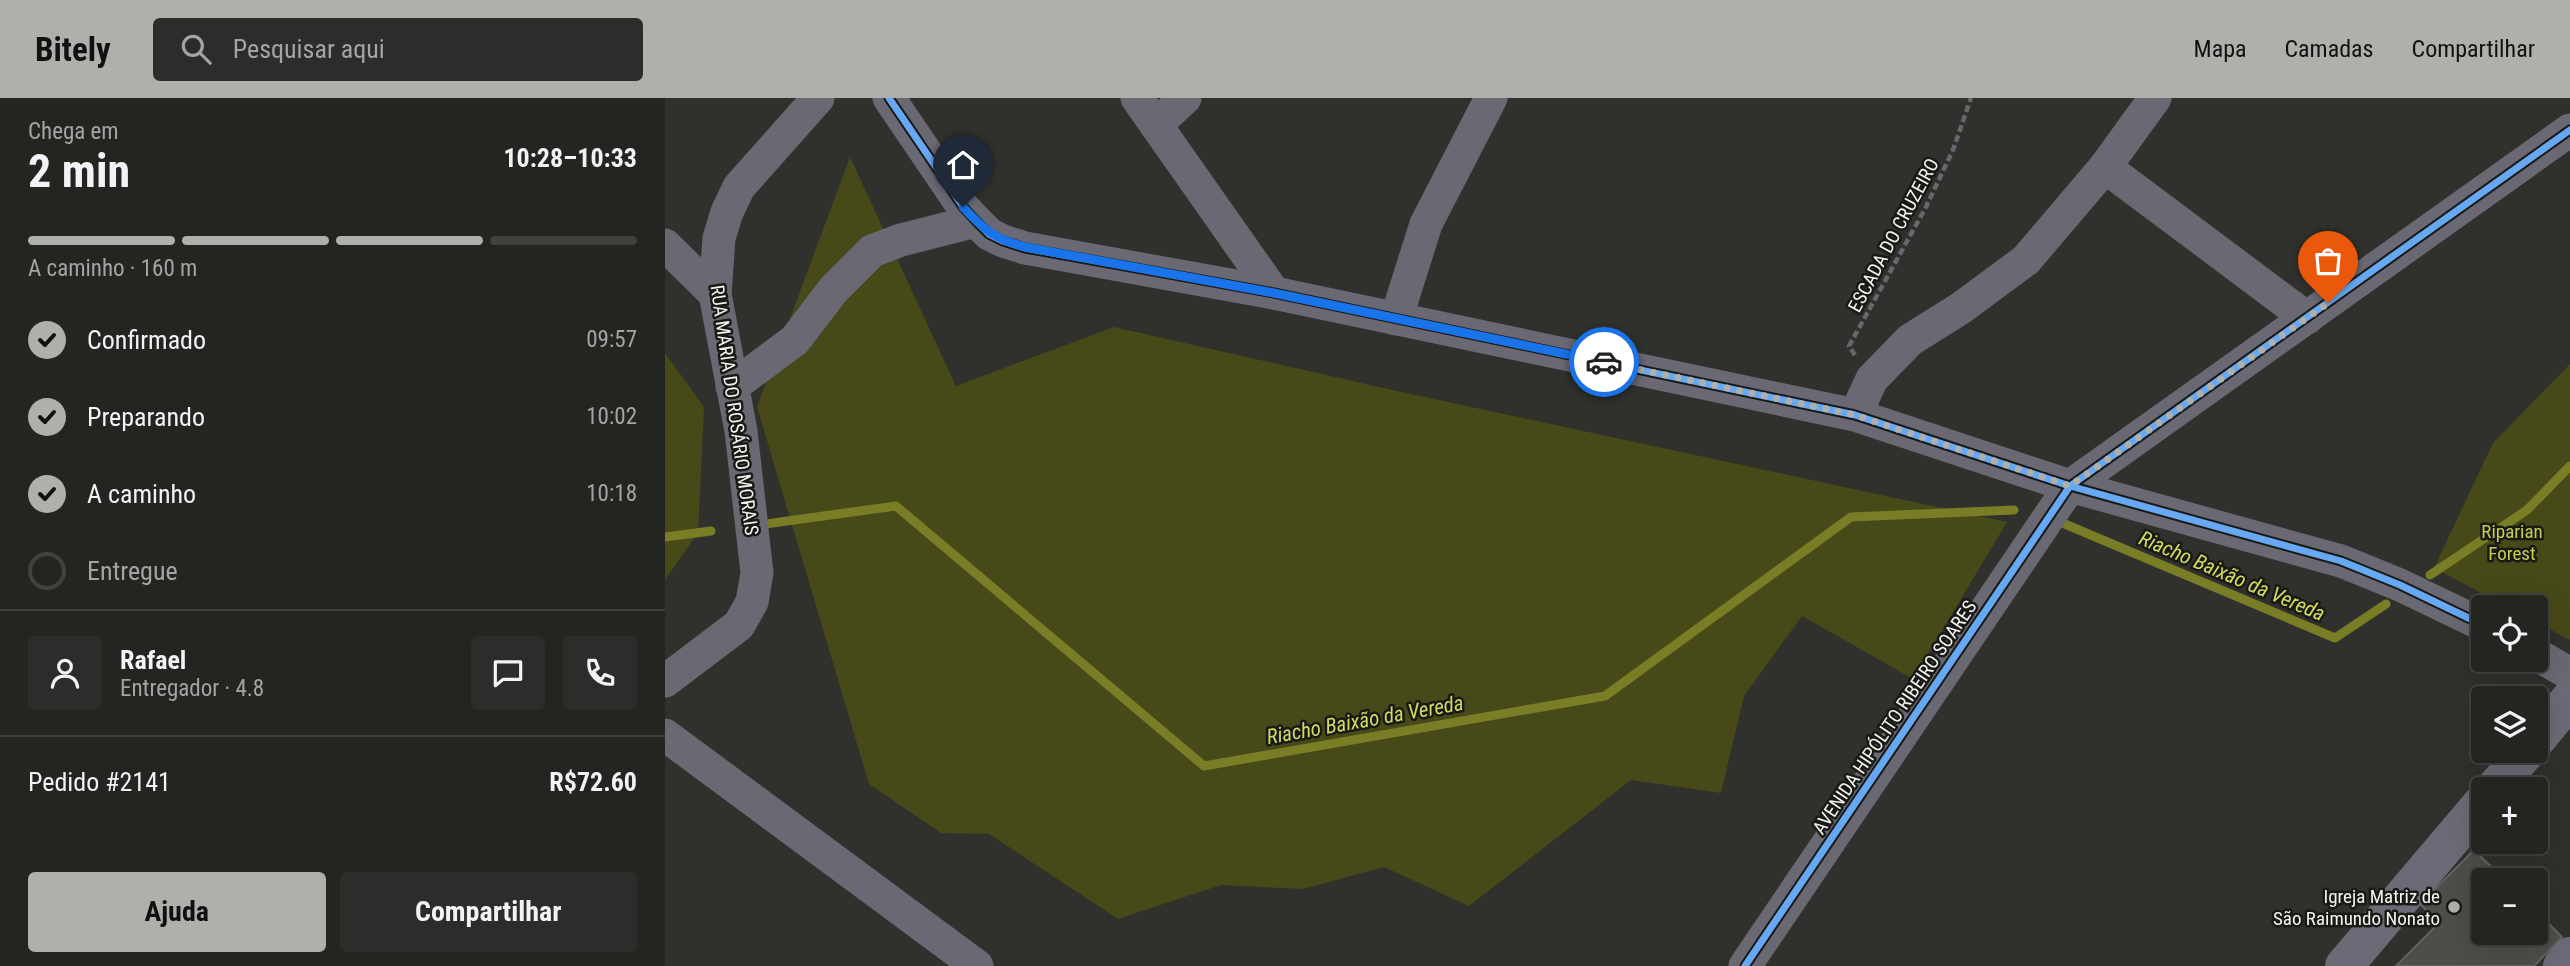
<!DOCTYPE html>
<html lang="pt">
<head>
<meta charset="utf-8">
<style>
  body { margin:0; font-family:"Roboto Condensed",sans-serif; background:#2c2d2a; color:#f1f3f6; height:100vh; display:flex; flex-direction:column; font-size:26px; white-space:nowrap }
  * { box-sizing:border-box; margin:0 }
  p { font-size:23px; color:#a3a5a5 }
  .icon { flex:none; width:38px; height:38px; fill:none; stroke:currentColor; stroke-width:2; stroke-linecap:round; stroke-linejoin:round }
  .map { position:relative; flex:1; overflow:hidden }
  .panel { display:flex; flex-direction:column; background:#242521; width:665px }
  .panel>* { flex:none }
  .controls { position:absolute; left:1806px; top:497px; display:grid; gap:14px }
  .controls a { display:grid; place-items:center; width:77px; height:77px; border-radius:7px; background:#242521; box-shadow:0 7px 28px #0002,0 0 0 2px #41423f; font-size:35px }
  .pin { position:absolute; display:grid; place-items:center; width:60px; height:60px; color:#fff; margin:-72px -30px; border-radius:50% 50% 50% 0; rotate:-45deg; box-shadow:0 0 7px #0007 }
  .pin .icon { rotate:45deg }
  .courier { position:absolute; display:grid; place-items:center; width:70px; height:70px; margin:-35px; border:5px solid #1a73e8; border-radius:50%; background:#fff; color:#222; box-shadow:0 2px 9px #0007 }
  .summary em { font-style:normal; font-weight:700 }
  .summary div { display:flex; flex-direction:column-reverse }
  .summary { display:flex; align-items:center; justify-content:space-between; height:119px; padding:0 28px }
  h1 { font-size:46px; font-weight:700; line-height:52px }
  .bar { display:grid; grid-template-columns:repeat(4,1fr); gap:10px 7px; align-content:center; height:84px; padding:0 28px }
  .bar i { height:9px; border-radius:5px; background:#41423f }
  .bar .on { background:#afb0ab }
  .bar p { grid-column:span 4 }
  .line { display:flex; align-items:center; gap:18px; padding:0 28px; border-top:2px solid #41423f }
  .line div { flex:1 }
  .round { display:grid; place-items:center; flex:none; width:74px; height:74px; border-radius:7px; background:#2c2d2a }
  ol { padding:0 28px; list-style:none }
  li { display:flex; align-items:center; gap:21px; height:77px }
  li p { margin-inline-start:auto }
  li .icon { padding:7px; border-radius:50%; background:#afb0ab; color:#111; stroke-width:4 }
  li:last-child { color:#a3a5a5 }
  li i { width:38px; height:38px; border:4px solid #41423f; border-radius:50% }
  .cta { display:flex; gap:14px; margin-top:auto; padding:14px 28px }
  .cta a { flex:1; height:80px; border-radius:7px; background:#afb0ab; color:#111; font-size:28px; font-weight:700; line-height:80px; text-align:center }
  .cta a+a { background:#2c2d2a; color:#f1f3f6 }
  header { display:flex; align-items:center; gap:42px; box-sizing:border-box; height:98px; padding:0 35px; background:#afb0ab; color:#111 }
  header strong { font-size:33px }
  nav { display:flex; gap:38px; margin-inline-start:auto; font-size:24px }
  .search { width:490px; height:63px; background:#2c2d2a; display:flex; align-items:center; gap:18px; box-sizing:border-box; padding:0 24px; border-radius:7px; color:#a3a5a5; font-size:26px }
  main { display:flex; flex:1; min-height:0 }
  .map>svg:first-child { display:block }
  .green { fill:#474918 }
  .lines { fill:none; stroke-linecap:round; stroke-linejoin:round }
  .stream { stroke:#797d25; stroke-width:9 }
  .building { fill:#4d4d4a; stroke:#62625e; stroke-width:2 }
  .path { stroke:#67676d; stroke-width:4.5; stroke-dasharray:7 3.5; stroke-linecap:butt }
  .street { stroke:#696873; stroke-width:33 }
  .secondary { stroke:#6c6a76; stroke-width:38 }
  .cycleway-casing { stroke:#191916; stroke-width:11 }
  .cycleway { stroke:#66a8f1; stroke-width:7 }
  .done { stroke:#afb0ab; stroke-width:7; stroke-dasharray:0 12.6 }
  .route { stroke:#1a73e8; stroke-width:9 }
  .poi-dot { fill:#afb0ab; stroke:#191916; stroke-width:2.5 }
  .labels { text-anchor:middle; stroke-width:5; stroke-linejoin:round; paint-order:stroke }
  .street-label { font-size:19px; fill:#f4f5f0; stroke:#191916 }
  .park-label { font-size:19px; fill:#c7cd51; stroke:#191916 }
  .poi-label { font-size:19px; fill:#f4f5f0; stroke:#191916; text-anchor:end }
  .water-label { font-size:21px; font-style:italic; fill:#d5db61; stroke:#191916 }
</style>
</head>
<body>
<header>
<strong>Bitely</strong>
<div class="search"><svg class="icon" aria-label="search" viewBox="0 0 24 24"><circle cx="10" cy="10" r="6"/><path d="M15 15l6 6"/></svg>Pesquisar aqui</div>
<nav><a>Mapa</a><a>Camadas</a><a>Compartilhar</a></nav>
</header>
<main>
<section class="panel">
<div class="summary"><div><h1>2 min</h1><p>Chega em</p></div><em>10:28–10:33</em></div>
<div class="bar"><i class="on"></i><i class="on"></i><i class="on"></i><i></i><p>A caminho · 160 m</p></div>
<ol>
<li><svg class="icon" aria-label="check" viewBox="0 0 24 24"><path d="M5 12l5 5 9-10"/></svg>Confirmado<p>09:57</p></li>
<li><svg class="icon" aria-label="check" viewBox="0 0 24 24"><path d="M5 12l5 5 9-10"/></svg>Preparando<p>10:02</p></li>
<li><svg class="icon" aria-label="check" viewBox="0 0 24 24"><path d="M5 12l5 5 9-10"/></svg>A caminho<p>10:18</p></li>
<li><i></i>Entregue</li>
</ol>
<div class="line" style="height:126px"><a class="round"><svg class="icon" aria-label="person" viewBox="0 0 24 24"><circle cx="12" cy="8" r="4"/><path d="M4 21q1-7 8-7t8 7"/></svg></a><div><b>Rafael</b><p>Entregador · 4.8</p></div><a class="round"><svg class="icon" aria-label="chat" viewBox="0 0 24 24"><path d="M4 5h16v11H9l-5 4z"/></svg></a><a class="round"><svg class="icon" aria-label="phone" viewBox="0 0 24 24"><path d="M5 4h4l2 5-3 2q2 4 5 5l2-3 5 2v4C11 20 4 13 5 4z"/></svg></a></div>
<div class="line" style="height:91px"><div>Pedido #2141</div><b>R$72.60</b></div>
<div class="cta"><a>Ajuda</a><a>Compartilhar</a></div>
</section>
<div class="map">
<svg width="1905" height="868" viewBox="0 0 1905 868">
  <rect width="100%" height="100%" fill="#30312c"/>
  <!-- green -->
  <g class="green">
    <polygon points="185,59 291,288 449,229 732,293 1342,424 1248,581 1137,518 1079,598 1056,695 966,682 804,808 719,769 638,791 556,787 453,821 324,736 276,735 204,686 92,309"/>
    <polygon points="0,255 39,309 33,435 0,482"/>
    <polygon points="1905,266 1905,542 1871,524 1871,509 1843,509 1769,470 1828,345"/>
  </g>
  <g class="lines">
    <!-- stream -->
    <g class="stream">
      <polyline points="1395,424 1670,540 1721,506"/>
      <polyline points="93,427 231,408 539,668 940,598 1186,419 1349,412"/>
      <polyline points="0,439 46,433"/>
      <polyline points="1765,477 1862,412 1905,368"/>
    </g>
  </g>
  <!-- building -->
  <polygon class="building" points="1809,752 1840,782 1818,782 1818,835 1871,835 1871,813 1897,839 1869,868 1731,868 1774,825 1755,806"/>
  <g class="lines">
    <!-- path -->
    <polyline class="path" points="1190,257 1184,248 1261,109 1288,52 1306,0"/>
    <!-- street -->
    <g class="street">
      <polyline points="224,0 298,109 311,123 324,136 338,143 360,150 609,195 1190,317 1405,388 1676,463 1735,487 1818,527"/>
      <polyline points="472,0 609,195"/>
      <polyline points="491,27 520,0"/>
      <polyline points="1440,69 1642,220"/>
      <polyline points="0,147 50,196"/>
      <polyline points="731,221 761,126 826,0"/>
      <polyline points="67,289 130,242 169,191 207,153 236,142 311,123"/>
      <polyline points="1190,317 1207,281 1245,242 1296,210 1361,162 1440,69 1490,0"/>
      <polyline points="1871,556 1905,576"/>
      <polyline points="0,583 74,527 87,504 92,475 76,333 50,196 54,140 62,114 74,89 153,0"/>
      <polyline points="0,637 312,868"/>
      <polyline points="1080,868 1405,388 1905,32"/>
    </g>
    <!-- secondary -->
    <g class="secondary">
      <polyline points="1871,642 1905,601"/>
      <polyline points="1829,691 1862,653"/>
      <polyline points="1679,868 1818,704"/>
      <polyline points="1897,868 1905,858"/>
    </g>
    <defs>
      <g id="cycleway">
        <polyline points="224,0 298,109 311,123 324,136 338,143 360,150 609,195 1190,317 1405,388 1676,463 1735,487 1818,527"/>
        <polyline points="1080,868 1405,388 1905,32"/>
      </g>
    </defs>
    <!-- cycleway casing -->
    <use href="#cycleway" class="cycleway-casing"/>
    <!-- cycleway -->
    <use href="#cycleway" class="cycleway"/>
  </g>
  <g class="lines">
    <!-- done -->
    <polyline class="done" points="939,264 1190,317 1405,388 1663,205"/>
    <!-- route -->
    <path class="route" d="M298,109C319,132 330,141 360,149L609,195L939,264"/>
  </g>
  <!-- markers -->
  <circle class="poi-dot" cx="1789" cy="809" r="7"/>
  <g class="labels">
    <!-- street labels -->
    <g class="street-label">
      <text transform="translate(1228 137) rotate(-62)" y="7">ESCADA DO CRUZEIRO</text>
      <text transform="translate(70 312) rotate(82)" y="7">RUA MARIA DO ROSÁRIO MORAIS</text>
      <text transform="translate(1229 619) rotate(-56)" y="7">AVENIDA HIPÓLITO RIBEIRO SOARES</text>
    </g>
    <!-- park labels -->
    <g class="park-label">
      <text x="1847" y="440">Riparian<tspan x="1847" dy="22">Forest</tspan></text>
    </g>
    <!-- poi labels -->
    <g class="poi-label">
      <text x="1775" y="805">Igreja Matriz de<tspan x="1775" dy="22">São Raimundo Nonato</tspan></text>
    </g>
    <!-- water labels -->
    <g class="water-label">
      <text transform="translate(1567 478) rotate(23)" y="7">Riacho Baixão da Vereda</text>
      <text transform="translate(700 622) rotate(-10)" y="7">Riacho Baixão da Vereda</text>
    </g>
  </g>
</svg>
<div class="controls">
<a><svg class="icon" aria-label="locate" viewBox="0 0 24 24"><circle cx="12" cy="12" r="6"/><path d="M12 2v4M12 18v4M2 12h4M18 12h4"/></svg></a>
<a><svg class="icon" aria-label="layers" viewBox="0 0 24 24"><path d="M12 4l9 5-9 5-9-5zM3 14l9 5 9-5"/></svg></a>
<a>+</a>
<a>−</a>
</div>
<div class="pin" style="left:1663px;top:205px;background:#ea580c"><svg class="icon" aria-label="bag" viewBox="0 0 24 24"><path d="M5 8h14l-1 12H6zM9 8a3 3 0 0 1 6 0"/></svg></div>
<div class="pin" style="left:298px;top:109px;background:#1f2937"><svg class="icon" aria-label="home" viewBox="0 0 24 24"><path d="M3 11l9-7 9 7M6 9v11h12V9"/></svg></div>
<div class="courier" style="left:939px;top:264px"><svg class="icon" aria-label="car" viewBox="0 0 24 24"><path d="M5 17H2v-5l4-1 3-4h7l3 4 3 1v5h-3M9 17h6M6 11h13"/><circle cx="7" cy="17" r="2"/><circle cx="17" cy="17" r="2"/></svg></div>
</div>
</main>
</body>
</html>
